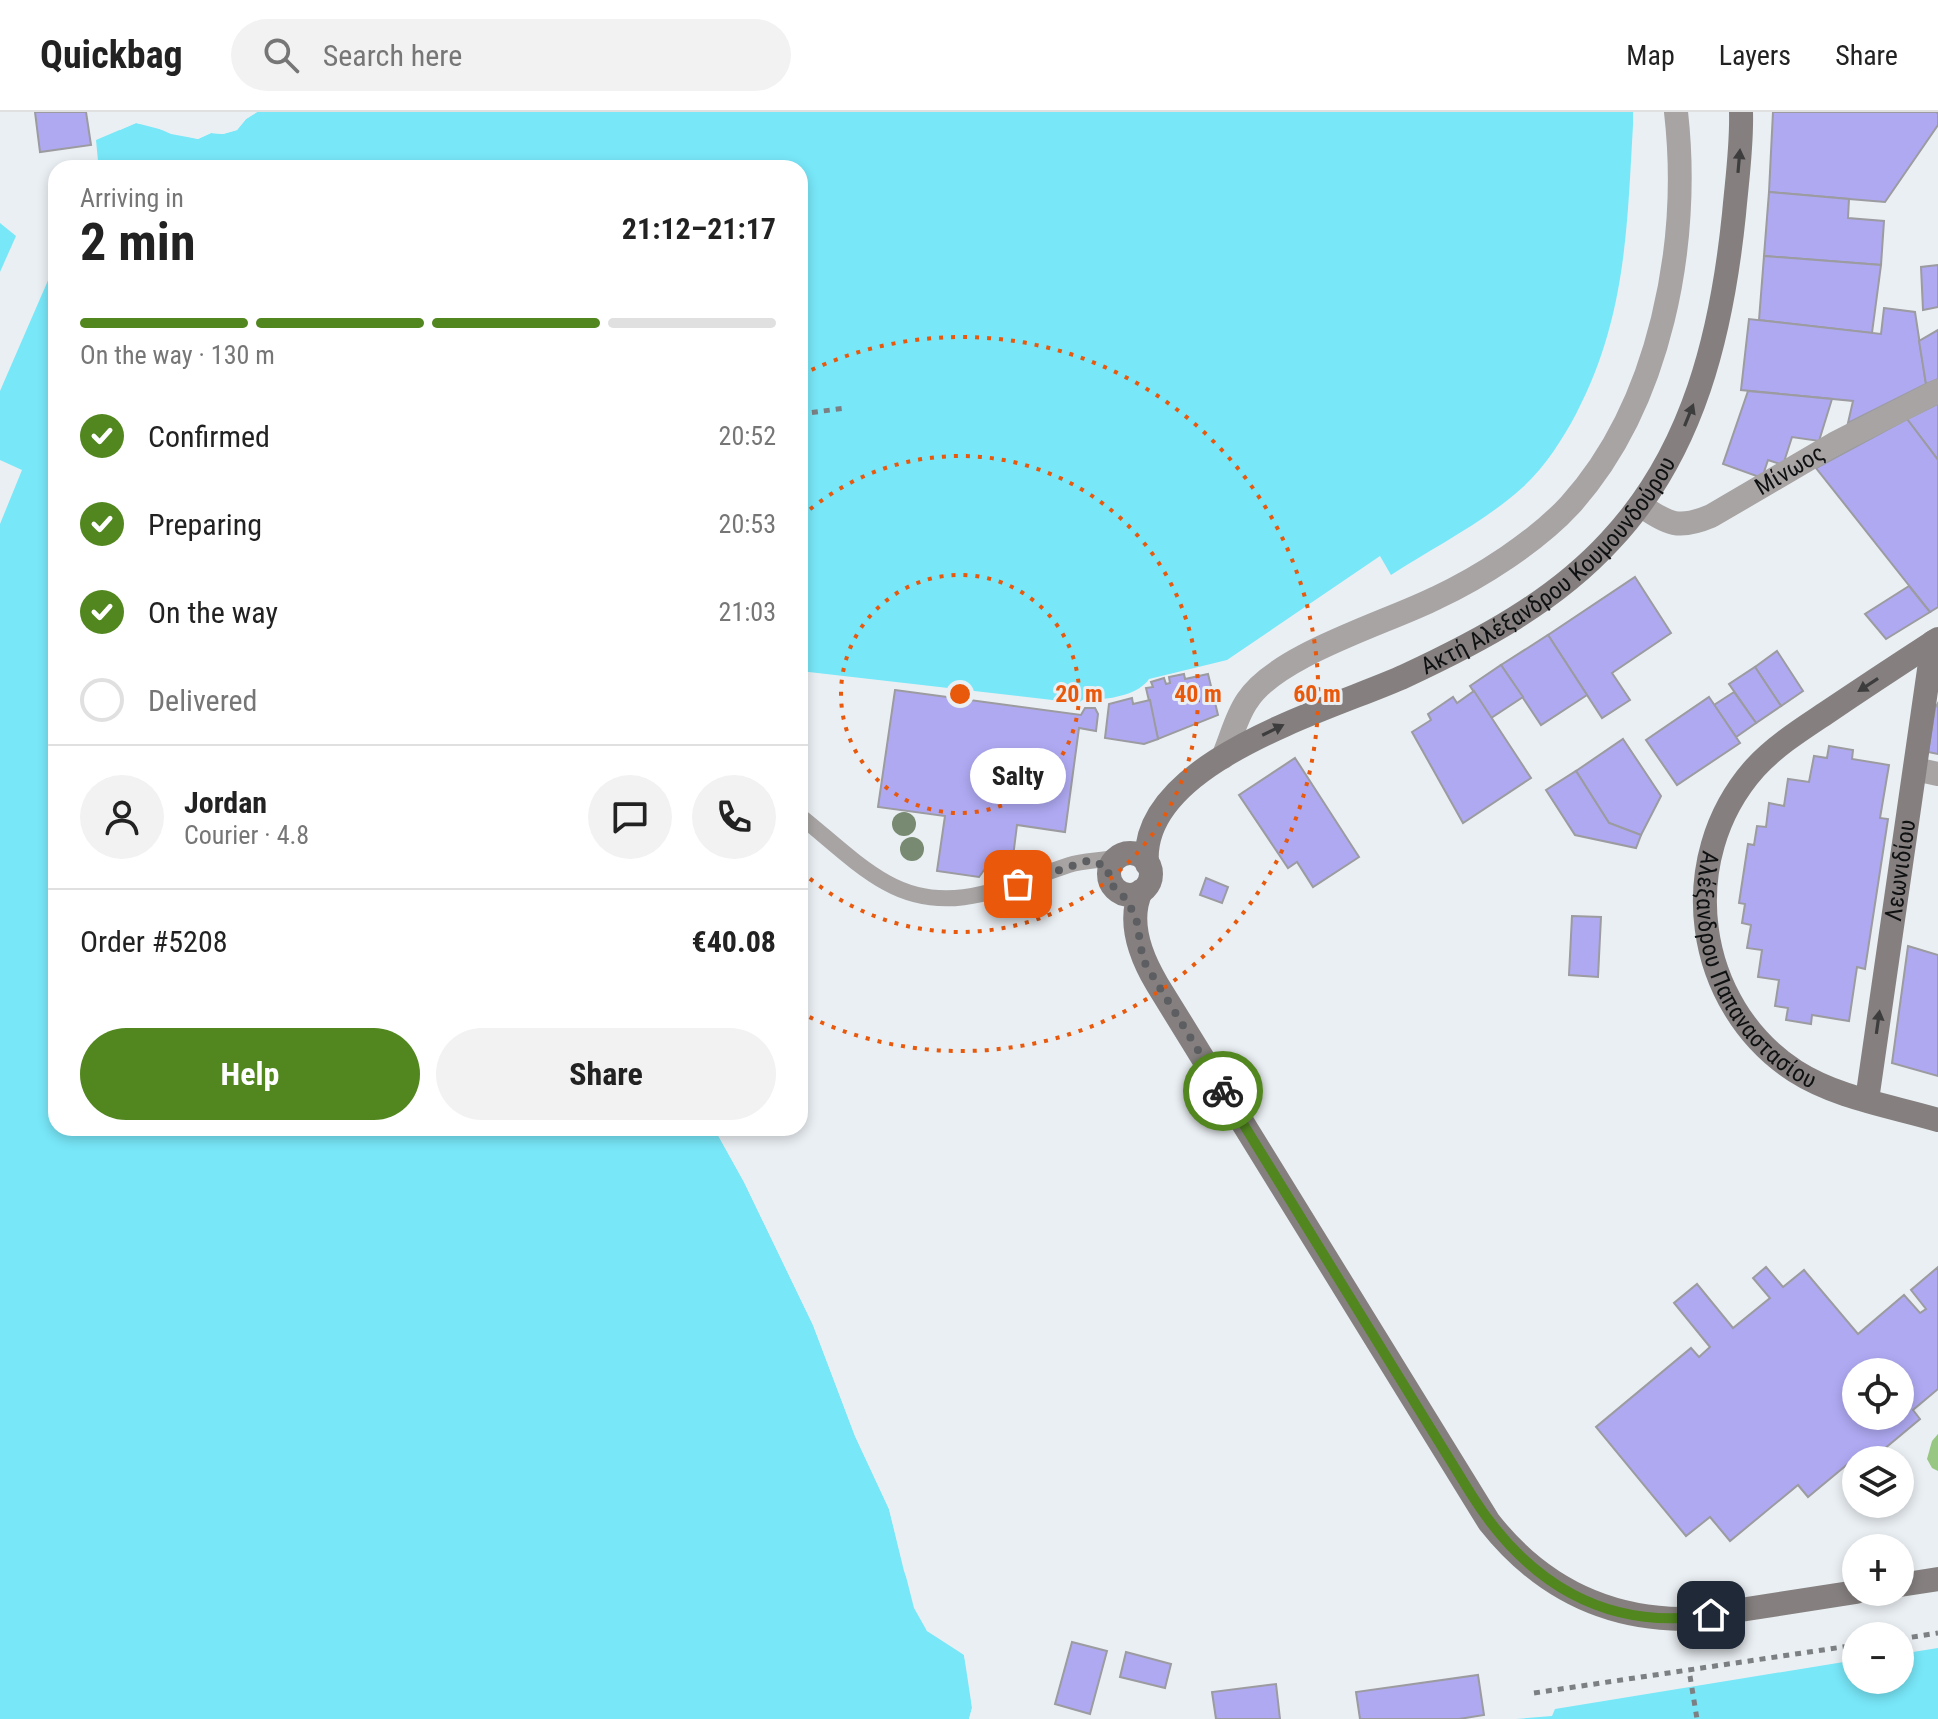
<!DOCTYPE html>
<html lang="en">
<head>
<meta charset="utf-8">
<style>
  body { margin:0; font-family:"Roboto Condensed",sans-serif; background:#f2f2f2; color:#222; height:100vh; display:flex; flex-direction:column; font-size:30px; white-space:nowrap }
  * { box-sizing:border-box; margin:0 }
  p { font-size:26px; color:#767676 }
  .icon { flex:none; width:44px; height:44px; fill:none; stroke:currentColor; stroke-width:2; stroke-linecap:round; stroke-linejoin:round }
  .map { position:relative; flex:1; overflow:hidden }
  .panel { position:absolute; left:48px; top:48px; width:760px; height:976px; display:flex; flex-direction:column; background:#fff; border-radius:24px; box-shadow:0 4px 12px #0003 }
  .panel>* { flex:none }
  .fabs { position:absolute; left:1842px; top:1246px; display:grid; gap:16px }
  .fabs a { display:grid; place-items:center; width:72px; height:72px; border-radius:50%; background:#fff; box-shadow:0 4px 12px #0003; font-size:40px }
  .pin { position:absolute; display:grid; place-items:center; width:68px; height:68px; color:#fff; margin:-34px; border-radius:16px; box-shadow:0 4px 12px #0006 }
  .courier { position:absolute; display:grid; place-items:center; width:80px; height:80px; margin:-40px; border:6px solid #528720; border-radius:50%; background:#fff; color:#222; box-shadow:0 2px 10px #0007 }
  .bubble { position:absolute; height:56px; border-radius:28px; background:#fff; box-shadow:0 4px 12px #0003; font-size:26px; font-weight:700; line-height:56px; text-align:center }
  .head em { font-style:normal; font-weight:700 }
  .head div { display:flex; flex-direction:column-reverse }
  .head { display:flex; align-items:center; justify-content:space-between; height:136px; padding:0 32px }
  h1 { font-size:52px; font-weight:700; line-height:60px }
  .bar { display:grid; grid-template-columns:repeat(4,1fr); gap:12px 8px; align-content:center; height:96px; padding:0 32px }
  .bar i { height:10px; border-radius:6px; background:#e0e0e0 }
  .bar .active { background:#528720 }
  .bar p { grid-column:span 4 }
  .line { display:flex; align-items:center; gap:20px; padding:0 32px; border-top:2px solid #e0e0e0 }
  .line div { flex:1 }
  .round { display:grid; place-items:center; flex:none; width:84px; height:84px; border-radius:42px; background:#f2f2f2 }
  ol { padding:0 32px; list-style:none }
  li { display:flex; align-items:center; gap:24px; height:88px }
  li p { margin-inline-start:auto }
  li .icon { padding:8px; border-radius:50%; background:#528720; color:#fff; stroke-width:4 }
  li:last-child { color:#767676 }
  li i { width:44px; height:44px; border:4px solid #e0e0e0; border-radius:50% }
  .cta { display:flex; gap:16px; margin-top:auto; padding:16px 32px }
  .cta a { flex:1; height:92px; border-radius:48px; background:#528720; color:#fff; font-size:32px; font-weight:700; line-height:92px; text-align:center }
  .cta a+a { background:#f2f2f2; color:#222 }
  header { display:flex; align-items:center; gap:48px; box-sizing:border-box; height:112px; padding:0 40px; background:#fff; border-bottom:2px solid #e0e0e0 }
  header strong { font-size:38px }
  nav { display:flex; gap:44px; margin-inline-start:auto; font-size:28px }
  .search { width:560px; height:72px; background:#f2f2f2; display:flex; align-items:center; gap:20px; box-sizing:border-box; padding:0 28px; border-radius:44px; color:#767676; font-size:30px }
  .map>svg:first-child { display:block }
  .forest { fill:#98c683 }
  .water { fill:#78e7f8 }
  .pier { fill:#eaeff3 }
  .building { fill:#afa9f2; stroke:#9b9ba0; stroke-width:2; fill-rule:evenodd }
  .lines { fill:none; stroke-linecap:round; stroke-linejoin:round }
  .path { stroke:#7d8083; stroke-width:5; stroke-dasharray:6 6; stroke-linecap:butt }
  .lane { stroke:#a7a4a3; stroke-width:16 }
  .street { stroke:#a7a4a3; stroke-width:24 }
  .secondary { stroke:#85807f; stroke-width:24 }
  .tree { fill:#788a72 }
  .oneway { fill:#3e3d3e }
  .done { stroke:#5c5e61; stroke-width:8; stroke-dasharray:0 14.4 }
  .route { stroke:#528720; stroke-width:10 }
  .ring { fill:none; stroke:#e8590c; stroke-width:4; stroke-dasharray:4 8 }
  .labels { text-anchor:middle; stroke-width:6; stroke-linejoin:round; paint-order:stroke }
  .street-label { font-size:24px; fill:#0f1012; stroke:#eaeff3 }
  .centre { fill:#e8590c; stroke:#eaeff3; stroke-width:4 }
  .ring-label { font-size:24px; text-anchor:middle; font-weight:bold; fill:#e8590c; stroke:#eaeff3; stroke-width:6; stroke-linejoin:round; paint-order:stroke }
</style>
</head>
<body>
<header>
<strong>Quickbag</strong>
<div class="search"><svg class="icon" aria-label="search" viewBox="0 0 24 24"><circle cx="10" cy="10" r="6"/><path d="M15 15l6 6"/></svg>Search here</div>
<nav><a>Map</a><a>Layers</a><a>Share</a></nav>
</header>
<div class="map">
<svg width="1938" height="1607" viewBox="0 0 1938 1607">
  <rect width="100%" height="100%" fill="#eaeff3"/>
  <!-- forest -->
  <polygon class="forest" points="1938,1322 1938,1359 1932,1356 1927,1347 1932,1329"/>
  <!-- water -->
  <g class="water">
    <path d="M257,0H1633V13C1627,117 1626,206 1576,302C1562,328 1545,355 1523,375C1486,409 1434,435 1391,463L1380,444L1227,548L1149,567C1138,584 1103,589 1084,587L1078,591L800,559V56H77L76,50L98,49L96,28L136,11L198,27L211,21L223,22L237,18L246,7Z"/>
    <polygon points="0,111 16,124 0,160"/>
    <polygon points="56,150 56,1016 714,1016 744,1070 813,1213 855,1324 889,1397 914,1496 927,1519 959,1537 964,1543 971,1578 972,1596 969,1607 0,1607 0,412 22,358 0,348 0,279"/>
    <polygon points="1938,1536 1938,1607 1516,1607 1552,1604 1555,1597 1856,1548 1856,1568 1900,1568 1900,1542"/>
  </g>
  <!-- pier -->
  <g class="pier">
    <polygon points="251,0 257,0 246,7 237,18 223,22 211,21 198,27 171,22 153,14 136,11 120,18 119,14 136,7 197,23 210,17 222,18 235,15 244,4"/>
    <polygon points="714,1016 719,1016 747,1068 817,1212 859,1323 893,1395 918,1494 930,1516 962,1534 968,1541 975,1577 976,1597 973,1607 969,1607 972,1596 964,1543 927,1519 904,1459 889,1397 855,1324 813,1213 744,1070"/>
  </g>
  <!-- building -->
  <g class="building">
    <polygon points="35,0 86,0 91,33 40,40"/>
    <polygon points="1773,0 1936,0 1938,1 1938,13 1885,90 1849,87 1769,80"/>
    <polygon points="1769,80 1849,87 1848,106 1884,109 1881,153 1764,144"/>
    <polygon points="1764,144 1881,153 1872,221 1759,208"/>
    <polygon points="1938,153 1938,195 1923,198 1921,155"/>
    <polygon points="1884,196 1915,200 1926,272 1848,311 1853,289 1741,278 1749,207 1881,222"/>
    <polygon points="1938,218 1938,267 1926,272 1919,229"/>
    <polygon points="1748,279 1832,287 1819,329 1792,325 1783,353 1768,348 1762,366 1723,352"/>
    <polygon points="1938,292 1938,348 1907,307"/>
    <polygon points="1907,307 1938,348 1938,495 1930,500 1816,356"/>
    <polygon points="1635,465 1671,521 1612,561 1630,588 1602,606 1548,523"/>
    <polygon points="1909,474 1930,500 1886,527 1865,502"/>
    <polygon points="1548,523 1587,583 1541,613 1501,553"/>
    <polygon points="1777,539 1803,579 1781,594 1755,555"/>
    <polygon points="1501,553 1523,585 1491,606 1470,574"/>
    <polygon points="1755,555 1781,594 1756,611 1729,572"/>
    <polygon points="1184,562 1185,567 1208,562 1218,603 1158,627 1146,576 1153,575 1151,570 1164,566 1166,572 1170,571 1169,565"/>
    <polygon points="895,578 1081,603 1085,596 1095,596 1098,602 1096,619 1079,616 1065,720 1017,713 1013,745 995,743 979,765 937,759 945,704 878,695"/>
    <polygon points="1474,579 1531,666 1463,711 1412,620 1431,608 1428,602 1453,585 1457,591"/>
    <polygon points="1734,580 1756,611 1736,625 1714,593"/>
    <polygon points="1709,585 1740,631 1677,673 1646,628"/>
    <polygon points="1132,586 1133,592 1150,588 1158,627 1144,632 1105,626 1109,592"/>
    <polygon points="1938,591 1938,642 1928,640 1935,596"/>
    <polygon points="1623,627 1661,684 1641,723 1609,711 1576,659"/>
    <polygon points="1829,634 1853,638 1852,647 1889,653 1880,706 1888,707 1865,857 1857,855 1849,909 1812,903 1811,912 1786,908 1788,896 1775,894 1779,868 1758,865 1762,838 1747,836 1751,813 1742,811 1745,792 1739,791 1748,732 1754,733 1757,714 1766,715 1769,691 1784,694 1788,667 1809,670 1814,644 1827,646"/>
    <polygon points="1295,646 1359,745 1313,775 1297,750 1288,756 1239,683"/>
    <polygon points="1576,659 1609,711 1641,723 1636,736 1575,723 1546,678"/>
    <polygon points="1206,766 1228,775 1222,791 1200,783"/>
    <polygon points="1572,804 1601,805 1598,865 1569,863"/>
    <polygon points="1908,834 1938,843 1938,964 1892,951"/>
    <path d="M1766,1155L1783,1175L1804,1158L1858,1222L1904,1183L1920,1201L1926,1197L1911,1178L1938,1155V1277L1913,1298L1920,1307L1871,1348H1856V1359L1849,1351L1808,1385L1798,1373L1730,1429L1710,1405L1686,1424L1596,1315L1691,1236L1699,1245L1710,1235L1674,1191L1697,1172L1733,1216L1770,1186L1753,1166ZM1856,1260H1900V1304H1856Z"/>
    <polygon points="1072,1530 1107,1539 1090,1602 1055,1592"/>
    <polygon points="1126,1540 1171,1552 1165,1576 1120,1565"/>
    <polygon points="1478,1563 1484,1603 1459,1607 1360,1607 1356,1580"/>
    <polygon points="1276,1572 1280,1607 1216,1607 1212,1580"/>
  </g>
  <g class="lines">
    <!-- path -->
    <g class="path">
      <polyline points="800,302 846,296"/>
      <polyline points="1900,1527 1938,1521"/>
      <polyline points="1690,1564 1697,1607"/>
      <polyline points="1534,1581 1856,1533"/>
    </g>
    <!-- lane -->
    <path class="lane" d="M800,704C828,726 856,754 887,771C950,806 1008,773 1069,753C1085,748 1101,749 1117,745"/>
    <!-- street -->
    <g class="street">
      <path id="s1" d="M1640,393C1669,412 1678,418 1711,404L1834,332L1938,279"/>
      <path d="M1223,645C1231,627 1236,605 1247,589C1276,543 1386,511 1436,486C1481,465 1537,429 1570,393C1661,292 1691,131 1676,0"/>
      <polyline points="1915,657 1938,662"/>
    </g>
    <!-- secondary -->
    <g class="secondary">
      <path id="s2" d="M1938,527C1901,551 1863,576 1826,601C1802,617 1775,634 1755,656C1674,747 1694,893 1795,959C1837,986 1891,994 1938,1008"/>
      <circle cx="1130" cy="762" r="21"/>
      <path id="s3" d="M1147,752C1138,649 1333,597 1405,564C1480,529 1554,490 1610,429C1694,340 1722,220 1734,102C1737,68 1742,34 1741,0"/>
      <path d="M1141,779C1127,810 1141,845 1157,872L1489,1410C1538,1472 1602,1506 1682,1507L1856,1480"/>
      <path id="s4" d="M1867,988L1933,530"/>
      <polyline points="1900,1473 1938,1467"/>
    </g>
  </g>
  <!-- trees -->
  <g class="tree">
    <circle cx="904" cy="712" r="12"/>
    <circle cx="912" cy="737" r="12"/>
  </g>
  <!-- one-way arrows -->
  <defs><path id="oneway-solid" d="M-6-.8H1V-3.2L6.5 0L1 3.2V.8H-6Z" transform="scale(2)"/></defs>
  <g class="oneway">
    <use href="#oneway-solid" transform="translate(1739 49) rotate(-85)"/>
    <use href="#oneway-solid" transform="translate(1689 303) rotate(-68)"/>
    <use href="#oneway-solid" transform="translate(1868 573) rotate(147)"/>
    <use href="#oneway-solid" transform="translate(1273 618) rotate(-26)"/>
    <use href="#oneway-solid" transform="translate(1878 910) rotate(-82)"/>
  </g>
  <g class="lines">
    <!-- done -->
    <polyline class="done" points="1018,772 1090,748 1107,755 1111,772 1125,786 1136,805 1143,848 1223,979"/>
    <!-- route -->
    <path class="route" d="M1223,979L1471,1382C1526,1470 1605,1520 1711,1503"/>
  </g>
  <!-- distance rings -->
  <g class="ring">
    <circle cx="960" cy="582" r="119"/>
    <path d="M801 405A238 238 0 1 1 801 759"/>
    <path d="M801 263A357 357 0 1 1 801 901"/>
  </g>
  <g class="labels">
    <!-- street labels -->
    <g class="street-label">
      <text dy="8" stroke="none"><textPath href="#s1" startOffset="168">Μίνωος</textPath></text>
      <text dy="8" stroke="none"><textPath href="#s3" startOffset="522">Ακτή Αλέξανδρου Κουμουνδούρου</textPath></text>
      <text dy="8" stroke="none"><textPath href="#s4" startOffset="232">Λεωνιδίου</textPath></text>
      <text dy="8" stroke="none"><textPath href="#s2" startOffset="456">Αλέξανδρου Παπαναστασίου</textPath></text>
    </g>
  </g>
  <circle cx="960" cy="582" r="12" class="centre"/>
  <g class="ring-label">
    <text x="1079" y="590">20 m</text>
    <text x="1198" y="590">40 m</text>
    <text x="1317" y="590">60 m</text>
  </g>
</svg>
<div class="fabs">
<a><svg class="icon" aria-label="locate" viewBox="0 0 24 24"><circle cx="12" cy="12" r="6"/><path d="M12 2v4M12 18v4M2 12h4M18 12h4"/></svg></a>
<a><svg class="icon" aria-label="layers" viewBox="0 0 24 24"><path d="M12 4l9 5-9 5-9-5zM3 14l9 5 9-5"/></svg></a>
<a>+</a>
<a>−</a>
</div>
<div class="pin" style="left:1018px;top:772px;background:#ea580c"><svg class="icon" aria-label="bag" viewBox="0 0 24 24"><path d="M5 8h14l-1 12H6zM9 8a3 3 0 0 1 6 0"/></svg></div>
<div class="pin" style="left:1711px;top:1503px;background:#1f2937"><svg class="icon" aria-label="home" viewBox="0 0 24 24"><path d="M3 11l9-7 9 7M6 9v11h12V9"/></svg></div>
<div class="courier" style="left:1223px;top:979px"><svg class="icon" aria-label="bike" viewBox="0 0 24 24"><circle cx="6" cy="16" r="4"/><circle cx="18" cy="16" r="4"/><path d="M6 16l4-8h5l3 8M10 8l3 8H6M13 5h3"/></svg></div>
<div class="bubble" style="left:970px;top:636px;width:96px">Salty</div>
<section class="panel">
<div class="head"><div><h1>2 min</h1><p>Arriving in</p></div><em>21:12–21:17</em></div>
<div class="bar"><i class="active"></i><i class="active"></i><i class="active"></i><i></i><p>On the way · 130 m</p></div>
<ol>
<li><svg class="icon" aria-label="check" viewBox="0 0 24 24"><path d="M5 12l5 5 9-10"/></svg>Confirmed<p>20:52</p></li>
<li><svg class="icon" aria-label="check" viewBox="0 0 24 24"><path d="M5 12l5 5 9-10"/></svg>Preparing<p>20:53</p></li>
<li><svg class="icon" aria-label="check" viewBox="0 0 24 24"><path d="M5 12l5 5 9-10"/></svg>On the way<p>21:03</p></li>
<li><i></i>Delivered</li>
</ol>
<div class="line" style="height:144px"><a class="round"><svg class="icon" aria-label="person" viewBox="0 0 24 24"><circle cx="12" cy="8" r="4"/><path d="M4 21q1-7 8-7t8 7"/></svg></a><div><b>Jordan</b><p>Courier · 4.8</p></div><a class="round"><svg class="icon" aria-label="chat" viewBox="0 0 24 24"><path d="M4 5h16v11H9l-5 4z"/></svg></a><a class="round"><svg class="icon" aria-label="phone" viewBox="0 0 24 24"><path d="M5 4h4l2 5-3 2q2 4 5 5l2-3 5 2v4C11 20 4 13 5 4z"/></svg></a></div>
<div class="line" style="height:104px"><div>Order #5208</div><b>€40.08</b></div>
<div class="cta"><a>Help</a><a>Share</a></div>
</section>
</div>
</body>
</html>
